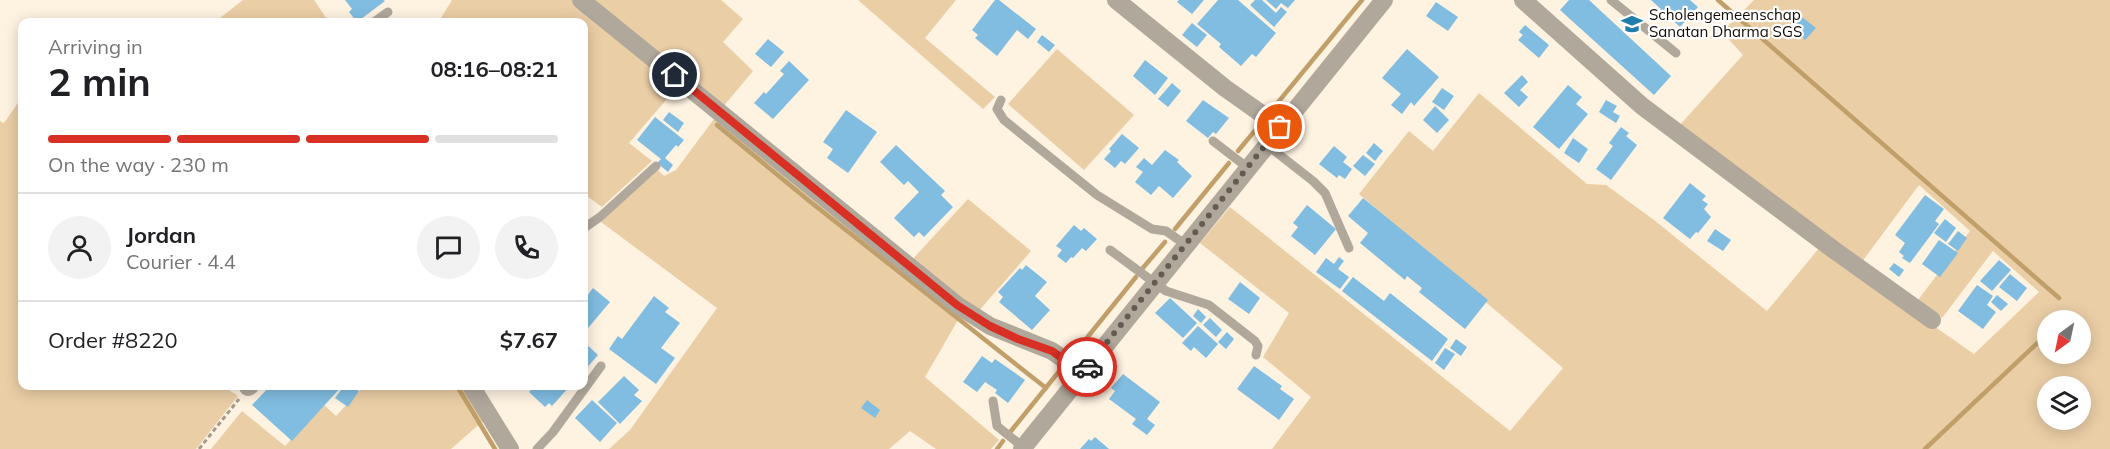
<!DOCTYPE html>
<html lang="en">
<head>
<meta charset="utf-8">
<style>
  body { margin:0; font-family:Mulish,sans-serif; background:#f2f2f2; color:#202124; height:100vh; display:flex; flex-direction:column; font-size:22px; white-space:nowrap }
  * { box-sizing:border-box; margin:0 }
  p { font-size:20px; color:#757577 }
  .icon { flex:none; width:33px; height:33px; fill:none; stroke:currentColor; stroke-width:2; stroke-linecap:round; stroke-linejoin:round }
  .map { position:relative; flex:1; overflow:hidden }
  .side { position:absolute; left:18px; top:18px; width:570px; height:372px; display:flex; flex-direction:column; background:#fff; border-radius:12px; box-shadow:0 3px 15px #0003 }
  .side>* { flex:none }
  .needle { width:39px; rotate:213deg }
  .buttons { position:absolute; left:2037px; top:310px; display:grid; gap:12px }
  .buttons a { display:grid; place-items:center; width:54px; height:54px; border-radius:50%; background:#fff; box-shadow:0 3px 15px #0003; font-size:30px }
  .pin { position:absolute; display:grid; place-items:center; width:51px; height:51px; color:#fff; margin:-26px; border:3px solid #fff; border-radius:50%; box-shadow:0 2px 6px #0007 }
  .courier { position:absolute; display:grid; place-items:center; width:60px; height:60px; margin:-30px; border:4px solid #d93025; border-radius:50%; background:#fff; color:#222; box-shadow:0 2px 8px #0007 }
  .head em { font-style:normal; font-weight:700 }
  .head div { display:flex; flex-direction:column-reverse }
  .head { display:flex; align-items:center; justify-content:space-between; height:102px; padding:0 30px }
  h1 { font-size:39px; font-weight:700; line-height:45px }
  .bar { display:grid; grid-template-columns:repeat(4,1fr); gap:9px 6px; align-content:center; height:72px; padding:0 30px }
  .bar i { height:8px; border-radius:4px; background:#e0e0e0 }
  .bar .active { background:#d93025 }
  .bar p { grid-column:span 4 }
  .line { display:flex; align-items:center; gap:15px; padding:0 30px; border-top:2px solid #e0e0e0 }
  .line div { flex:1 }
  .round { display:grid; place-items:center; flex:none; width:63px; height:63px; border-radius:32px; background:#f2f2f2 }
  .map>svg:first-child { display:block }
  .green { fill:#eacea6; fill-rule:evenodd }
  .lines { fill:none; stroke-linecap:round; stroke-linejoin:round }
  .stream { stroke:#c19f6a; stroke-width:4.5 }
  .building { fill:#81bde1 }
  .path { stroke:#a59b8d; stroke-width:3; stroke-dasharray:4.5 3; stroke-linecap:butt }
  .lane { stroke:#b1a89c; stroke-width:9 }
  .street { stroke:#b1a89c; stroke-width:18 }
  .done { stroke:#655c51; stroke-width:6; stroke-dasharray:0 10.8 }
  .route { stroke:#d93025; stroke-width:8 }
  .labels { text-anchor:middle; stroke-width:4.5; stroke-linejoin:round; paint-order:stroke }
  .poi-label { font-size:15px; fill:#120b03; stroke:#fff; text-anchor:start }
</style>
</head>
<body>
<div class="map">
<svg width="2110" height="449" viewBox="0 0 2110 449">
  <rect width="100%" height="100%" fill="#fef2e1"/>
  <!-- green -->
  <g class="green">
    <polygon points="243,0 314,0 329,22 215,22"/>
    <polygon points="452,0 572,0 679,85 629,143 652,161 602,207 584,194 584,22 445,22 441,18"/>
    <polygon points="587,0 721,0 743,19 723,42 753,71 722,108"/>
    <polygon points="858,0 956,0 925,38 995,97 983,109"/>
    <path d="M1754,0H2110V449H1272L1311,397L1263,357L1289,313L1200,243L1230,207L1510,431L1563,368L1359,194L1409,131L1433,151L1479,93L1587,184L1606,185L1654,220L1767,311L1820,247L1974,354L2039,292L1993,251L1942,318L1918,300L1970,231L1919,185L1861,263L1678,127L1743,55L1722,32ZM2048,321H2080V354H2048ZM2048,387H2080V420H2048Z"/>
    <polygon points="1057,49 1134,115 1084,170 1008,104"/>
    <polygon points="22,97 22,386 223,386 238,396 196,449 0,449 0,121 4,123"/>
    <polygon points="717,115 962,313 925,377 999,440 991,449 936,449 910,431 889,449 609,449 630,430 717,308 601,222 658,170 664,176 676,170"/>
    <polygon points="968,199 1031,251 977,313 909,263"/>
    <polygon points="364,386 370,386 374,390 378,386 463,386 484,420 451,449 211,449 242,411 285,446 324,405 336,416"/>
  </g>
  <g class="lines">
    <!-- stream -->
    <g class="stream">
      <polyline points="1718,0 2059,298"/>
      <polyline points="1270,112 1362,0"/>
      <polyline points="717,125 808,200 1046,388"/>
      <polyline points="1238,151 1262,122"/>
      <polyline points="1175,229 1229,163"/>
      <polyline points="1142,269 1165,242"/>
      <polyline points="1073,355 1136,277"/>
      <polyline points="457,386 495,449"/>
      <polyline points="1011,431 1061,369"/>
      <polyline points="997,449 1003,441"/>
      <polyline points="1925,449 2048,333"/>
    </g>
  </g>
  <!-- building -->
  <g class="building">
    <polygon points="345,0 383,0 385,1 357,22 349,12 352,9"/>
    <polygon points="995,0 999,0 1036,29 1028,39 1017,30 997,56 975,38 978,35 972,30"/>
    <polygon points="1179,0 1204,0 1192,14 1177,2"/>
    <polygon points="1218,0 1238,0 1276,33 1256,57 1252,54 1241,66 1219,47 1221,44 1197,24"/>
    <polygon points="1255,0 1262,0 1276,13 1281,7 1287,12 1274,27 1250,5"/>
    <polygon points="1266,0 1295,0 1288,8 1281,3 1276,9"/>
    <polygon points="1569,0 1589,0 1671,76 1654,95 1560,10"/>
    <polygon points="1651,0 1690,0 1698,7 1680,27"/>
    <polygon points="1436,2 1458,17 1448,31 1426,16"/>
    <polygon points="1802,17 1816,28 1805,40 1792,29"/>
    <polygon points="1192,23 1207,35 1197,47 1182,35"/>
    <polygon points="1525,25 1549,45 1539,58 1518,40 1523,35 1519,32"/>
    <polygon points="1042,35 1055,45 1049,52 1037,42"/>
    <polygon points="768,39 784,52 771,67 755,54"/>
    <polygon points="1407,49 1439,77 1414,106 1411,102 1402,114 1391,105 1401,94 1382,78"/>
    <polygon points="1145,60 1168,78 1155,95 1133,76"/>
    <polygon points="789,61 809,80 773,119 754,103 764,92 766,94 784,74 780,71"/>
    <polygon points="1522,75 1528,82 1520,90 1528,97 1519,107 1504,93"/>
    <polygon points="1172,83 1181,91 1168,107 1158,99"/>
    <polygon points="1568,85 1582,97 1576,104 1588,114 1559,149 1533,127"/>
    <polygon points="1442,88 1454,96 1444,110 1432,102"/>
    <polygon points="1203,100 1229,118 1216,134 1213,132 1208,138 1186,121"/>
    <polygon points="1606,100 1617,106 1613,112 1620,116 1616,123 1599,112"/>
    <polygon points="1435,106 1449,120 1437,133 1423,120"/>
    <polygon points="846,110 877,132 848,173 827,158 833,149 823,142"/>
    <polygon points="669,112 684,123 678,132 663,120"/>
    <polygon points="655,117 684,140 678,147 676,145 665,158 673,165 668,172 657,163 661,159 637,140"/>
    <polygon points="1621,127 1629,133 1626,136 1637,145 1611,180 1596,169 1613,146 1609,143"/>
    <polygon points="1122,134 1139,148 1125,164 1121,161 1115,168 1104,159 1111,151 1109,149"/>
    <polygon points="1573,138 1588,149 1579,163 1564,153"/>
    <polygon points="1374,143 1383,151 1375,161 1366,153"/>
    <polygon points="896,145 945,191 941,195 953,207 924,237 919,232 914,237 894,218 919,192 908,181 904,185 880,162"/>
    <polygon points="1334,146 1347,157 1343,162 1352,169 1345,179 1339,175 1337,178 1319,164"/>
    <polygon points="1165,150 1179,160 1177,162 1192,176 1173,198 1159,186 1151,195 1135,182 1143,172 1136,167 1144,158 1152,165"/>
    <polygon points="1363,155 1375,164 1365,176 1353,166"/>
    <polygon points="1690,183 1706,196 1702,200 1708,204 1704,209 1711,217 1698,233 1696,232 1690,239 1663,218"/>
    <polygon points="1925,195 1944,209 1935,221 1939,224 1910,263 1902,258 1904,256 1899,252 1905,243 1895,235"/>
    <polygon points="1363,198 1488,300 1465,329 1419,292 1422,288 1407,276 1405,280 1360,243 1368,233 1348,216"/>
    <polygon points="1307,205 1336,229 1315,255 1291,236 1298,227 1293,223"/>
    <polygon points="1945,219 1956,228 1946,242 1934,233"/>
    <polygon points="1074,225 1081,231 1084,228 1097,239 1086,251 1082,248 1073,258 1071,257 1066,263 1057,256 1062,250 1056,246"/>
    <polygon points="1715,229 1731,240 1723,251 1707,241"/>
    <polygon points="1958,231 1967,238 1958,251 1948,244"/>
    <polygon points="1939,240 1958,253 1940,277 1922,264"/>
    <polygon points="1339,257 1344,261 1338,269 1349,277 1340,289 1316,272 1326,258 1334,264"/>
    <polygon points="1999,260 2011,270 1992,291 1980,281"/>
    <polygon points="1894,263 1904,270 1899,277 1889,269"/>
    <polygon points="1026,265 1047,282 1035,296 1050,310 1032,330 999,302 1003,297 998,292 1020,268 1022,270"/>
    <polygon points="2010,274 2027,288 2017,301 1999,287"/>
    <polygon points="1353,277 1384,301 1390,293 1448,339 1432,361 1342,291"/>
    <polygon points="1240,282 1260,298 1249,314 1228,299"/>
    <polygon points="1977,285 1993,296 1987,305 1996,312 1983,329 1958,311"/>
    <polygon points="593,288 610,302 588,328 584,324 584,300"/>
    <polygon points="1997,295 2008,304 2001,311 1991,302"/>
    <polygon points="654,296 669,308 665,312 680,323 661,348 675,358 656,384 609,349 618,336 622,339"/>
    <polygon points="1170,298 1197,323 1183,338 1155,313"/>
    <polygon points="1198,309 1206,317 1201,323 1193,316"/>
    <polygon points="1210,318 1222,330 1216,337 1203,325"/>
    <polygon points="1198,326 1218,344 1206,358 1194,347 1191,351 1182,343"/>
    <polygon points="1227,332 1234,339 1226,349 1218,342"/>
    <polygon points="1456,339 1467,347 1461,356 1450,348"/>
    <polygon points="584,342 598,355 584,371"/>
    <polygon points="1445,348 1455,354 1444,370 1435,363"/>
    <polygon points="982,356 992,363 995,359 1025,380 1008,403 995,393 997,390 985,382 977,392 963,382"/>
    <polygon points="1254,366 1282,386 1280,389 1294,399 1279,420 1237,389"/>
    <polygon points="1123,374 1160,402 1147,419 1155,425 1147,435 1132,424 1136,419 1109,399 1115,391 1111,388"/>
    <polygon points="624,376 639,390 634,395 642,401 620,424 598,402"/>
    <polygon points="270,386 342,386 292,441 252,405"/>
    <polygon points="344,386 351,386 359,391 348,407 335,398"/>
    <polygon points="534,386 570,386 552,406 549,403 545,407 529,392"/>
    <polygon points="592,400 617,423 600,442 575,418"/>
    <polygon points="867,400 880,410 875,418 861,408"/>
    <polygon points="1095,437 1109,449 1080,449 1089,439 1091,441"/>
  </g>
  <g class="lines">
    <!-- path -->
    <polyline class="path" points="199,449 239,399"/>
    <!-- lane -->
    <g class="lane">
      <polyline points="1611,0 1676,53"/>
      <polyline points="374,22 388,12"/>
      <polyline points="1001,100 997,109 1004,120 1097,195 1152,229 1166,231 1186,245"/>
      <polyline points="1213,141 1248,168"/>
      <polyline points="1267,145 1313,181 1325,193 1349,248"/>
      <polyline points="584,228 600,217 656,166"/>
      <polyline points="1110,250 1166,291 1209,305 1255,341 1258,346 1256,355"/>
      <polyline points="993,401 997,426 1023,447"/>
      <polyline points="537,449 553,432 601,366"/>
    </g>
    <!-- street -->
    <g class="street">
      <polyline points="581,0 957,305 990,326 1052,351 1083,373"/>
      <polyline points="1116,0 1225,88 1280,127"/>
      <polyline points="1523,0 1642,106 1834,250 1932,320"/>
      <polyline points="471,386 510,449"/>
      <polyline points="248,387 250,386"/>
      <polyline points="1022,449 1384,0"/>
    </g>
  </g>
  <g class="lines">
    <!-- done -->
    <polyline class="done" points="1087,367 1280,127"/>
    <!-- route -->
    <polyline class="route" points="675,75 957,305 990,326 1018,339 1052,351 1083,373 1087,367"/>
  </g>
  <!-- icons -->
  <defs>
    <symbol id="school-bare" viewBox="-9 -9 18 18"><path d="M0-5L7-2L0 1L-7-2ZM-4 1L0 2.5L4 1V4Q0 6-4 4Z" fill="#217eab" stroke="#fff" stroke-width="2.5" paint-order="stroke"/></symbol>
  </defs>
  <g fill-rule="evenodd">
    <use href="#school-bare" x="1617" y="9" width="30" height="30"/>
  </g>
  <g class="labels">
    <!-- poi labels -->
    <g class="poi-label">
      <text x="1649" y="20">Scholengemeenschap<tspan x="1649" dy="17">Sanatan Dharma SGS</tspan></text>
    </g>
  </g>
</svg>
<div class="buttons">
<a><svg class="needle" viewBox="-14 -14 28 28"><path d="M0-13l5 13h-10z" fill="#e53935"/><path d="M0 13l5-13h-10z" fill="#757577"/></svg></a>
<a><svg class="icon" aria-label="layers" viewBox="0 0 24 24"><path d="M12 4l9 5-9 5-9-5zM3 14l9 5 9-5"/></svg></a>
</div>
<div class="pin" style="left:1280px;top:127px;background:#ea580c"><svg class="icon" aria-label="bag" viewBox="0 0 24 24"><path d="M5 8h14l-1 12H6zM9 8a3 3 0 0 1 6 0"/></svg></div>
<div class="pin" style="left:675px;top:75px;background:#1f2937"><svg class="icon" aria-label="home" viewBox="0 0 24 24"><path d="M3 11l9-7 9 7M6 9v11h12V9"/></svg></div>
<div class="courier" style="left:1087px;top:367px"><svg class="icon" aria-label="car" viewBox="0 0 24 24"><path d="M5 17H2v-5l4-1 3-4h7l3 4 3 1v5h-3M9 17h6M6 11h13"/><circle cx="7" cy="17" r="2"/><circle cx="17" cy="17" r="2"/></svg></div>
<section class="side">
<div class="head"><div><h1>2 min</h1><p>Arriving in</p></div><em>08:16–08:21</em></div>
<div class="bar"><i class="active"></i><i class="active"></i><i class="active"></i><i></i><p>On the way · 230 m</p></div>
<div class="line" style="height:108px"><a class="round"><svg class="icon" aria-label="person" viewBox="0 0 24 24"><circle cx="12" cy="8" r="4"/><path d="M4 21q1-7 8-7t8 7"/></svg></a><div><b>Jordan</b><p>Courier · 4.4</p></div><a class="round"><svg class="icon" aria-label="chat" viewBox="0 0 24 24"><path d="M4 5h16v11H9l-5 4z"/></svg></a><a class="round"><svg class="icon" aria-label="phone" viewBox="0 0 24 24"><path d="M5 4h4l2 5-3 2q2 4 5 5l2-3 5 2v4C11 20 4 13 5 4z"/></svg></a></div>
<div class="line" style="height:78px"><div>Order #8220</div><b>$7.67</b></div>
</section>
</div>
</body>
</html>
